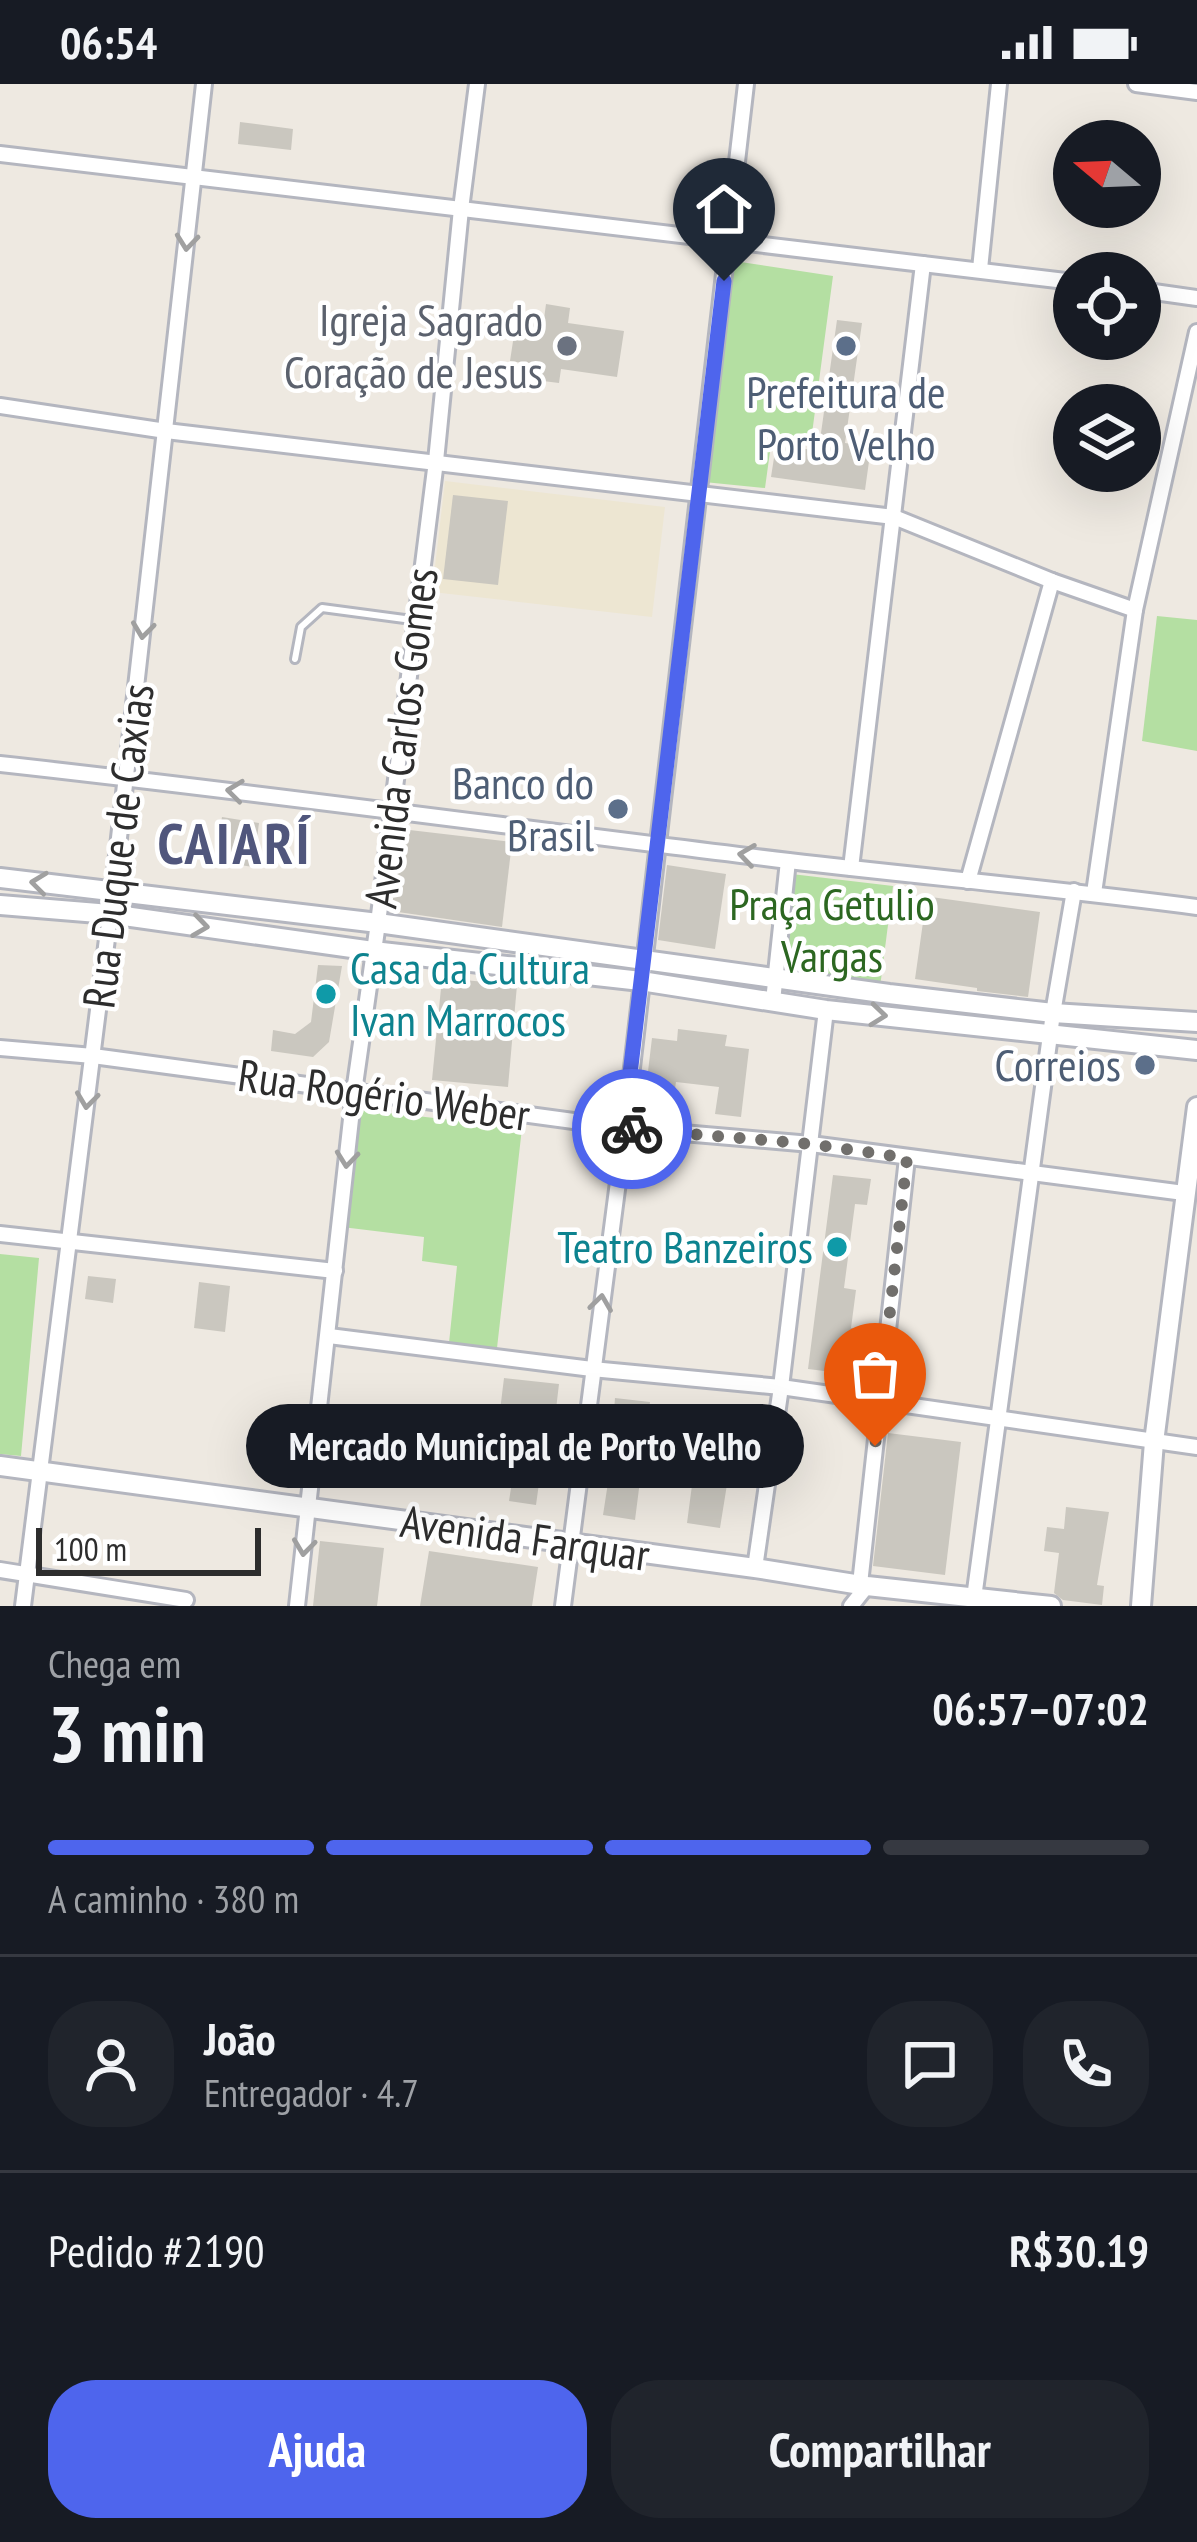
<!DOCTYPE html>
<html lang="pt">
<head>
<meta charset="utf-8">
<style>
  body { margin:0; font-family:"PT Sans Narrow",sans-serif; background:#20242c; color:#f1f3f6; height:100vh; display:flex; flex-direction:column; font-size:45px; white-space:nowrap }
  * { box-sizing:border-box; margin:0 }
  p { font-size:39px; color:#9ea1a6 }
  .icon { flex:none; width:66px; height:66px; fill:none; stroke:currentColor; stroke-width:2; stroke-linecap:round; stroke-linejoin:round }
  .map { position:relative; height:1522px; overflow:hidden }
  .panel { display:flex; flex-direction:column; background:#171b24; flex:1 }
  .panel>* { flex:none }
  .needle { width:78px; rotate:289deg }
  .tools { position:absolute; left:1053px; top:36px; display:grid; gap:24px }
  .tools a { display:grid; place-items:center; width:108px; height:108px; border-radius:50%; background:#171b24; box-shadow:0 12px 48px #0002; font-size:60px }
  .scale { position:absolute; left:36px; bottom:30px; width:225px; box-sizing:border-box; padding-left:12px; border:6px solid #2d2d2d; border-top:0; font-size:33px; line-height:42px; white-space:nowrap; color:#2d2d2d; -webkit-text-stroke:9px #fff; paint-order:stroke }
  .pin { position:absolute; display:grid; place-items:center; width:102px; height:102px; color:#fff; margin:-123px -51px; border-radius:50% 50% 50% 0; rotate:-45deg; box-shadow:0 0 12px #0007 }
  .pin .icon { rotate:45deg }
  .courier { position:absolute; display:grid; place-items:center; width:120px; height:120px; margin:-60px; border:9px solid #4e65ed; border-radius:50%; background:#fff; color:#222; box-shadow:0 3px 15px #0007 }
  .bubble { position:absolute; height:84px; border-radius:42px; background:#171b24; box-shadow:0 12px 48px #0002; font-size:39px; font-weight:700; line-height:84px; text-align:center }
  .summary em { font-style:normal; font-weight:700 }
  .summary div { display:flex; flex-direction:column-reverse }
  .summary { display:flex; align-items:center; justify-content:space-between; height:204px; padding:0 48px }
  h1 { font-size:78px; font-weight:700; line-height:90px }
  .bar { display:grid; grid-template-columns:repeat(4,1fr); gap:18px 12px; align-content:center; height:144px; padding:0 48px }
  .bar i { height:15px; border-radius:9px; background:#363941 }
  .bar .active { background:#4e65ed }
  .bar p { grid-column:span 4 }
  .line { display:flex; align-items:center; gap:30px; padding:0 48px; border-top:3px solid #363941 }
  .line div { flex:1 }
  .round { display:grid; place-items:center; flex:none; width:126px; height:126px; border-radius:48px; background:#20242c }
  .button { display:flex; gap:24px; margin-top:auto; padding:24px 48px }
  .button a { flex:1; height:138px; border-radius:48px; background:#4e65ed; color:#fff; font-size:48px; font-weight:700; line-height:138px; text-align:center }
  .button a+a { background:#20242c; color:#f1f3f6 }
  .status { display:flex; justify-content:space-between; align-items:center; height:84px; padding:0 60px; background:#171b24; direction:ltr }
  .status svg { height:33px; fill:currentColor }
  .map>svg:first-child { display:block }
  .education { fill:#ede6d2 }
  .green { fill:#b4dfa2 }
  .building { fill:#cac7bf }
  .lines { fill:none; stroke-linecap:round; stroke-linejoin:round }
  .lane-casing { stroke:#b4b6bf; stroke-width:12 }
  .street-casing { stroke:#b4b6bf; stroke-width:20 }
  .secondary-casing { stroke:#b4b6bf; stroke-width:24 }
  .lane { stroke:#fff; stroke-width:6 }
  .street { stroke:#fff; stroke-width:14 }
  .secondary { stroke:#fff; stroke-width:18 }
  .oneway { stroke:#a0a0a0 }
  .done { stroke:#716f6c; stroke-width:12; stroke-dasharray:0 21.6 }
  .route { stroke:#4e65ed; stroke-width:15 }
  .worship-dot { fill:#6b7280; stroke:#fff; stroke-width:4.5 }
  .service-dot { fill:#5c6f8a; stroke:#fff; stroke-width:4.5 }
  .culture-dot { fill:#0f9aa8; stroke:#fff; stroke-width:4.5 }
  .labels { text-anchor:middle; stroke-width:9; stroke-linejoin:round; paint-order:stroke }
  .worship-label { font-size:45px; fill:#5b616d; stroke:#fff; text-anchor:end }
  .service-label { font-size:45px; fill:#4e5e75; stroke:#fff; text-anchor:end }
  .street-label { font-size:45px; fill:#2d2d2d; stroke:#fff }
  .park-label { font-size:45px; fill:#2c6721; stroke:#fff }
  .culture-label { font-size:45px; fill:#0d838f; stroke:#fff; text-anchor:start }
  .district-label { font-size:57px; font-weight:bold; letter-spacing:3px; fill:#50567c; stroke:#fff }
</style>
</head>
<body>
<div class="status"><b>06:54</b><svg viewBox="0 0 49 12"><path d="M0 12V9h3v3zM5 12V6h3v6zM10 12V3h3v9zM15 12V0h3v12zM26 1h20v11H26zM47 4h2v5h-2z"/></svg></div>
<div class="map">
<svg width="1197" height="1522" viewBox="0 0 1197 1522">
  <rect width="100%" height="100%" fill="#eee9e1"/>
  <!-- education -->
  <polygon class="education" points="445,397 665,423 652,533 432,508"/>
  <!-- green -->
  <g class="green">
    <polygon points="734,177 833,192 811,357 772,353 765,404 704,398 724,182"/>
    <polygon points="1157,532 1197,536 1197,667 1142,657"/>
    <polygon points="783,789 893,802 880,903 770,890"/>
    <polygon points="356,1025 522,1044 497,1264 449,1259 457,1182 422,1177 424,1153 342,1143"/>
    <polygon points="0,1170 39,1174 21,1372 0,1370"/>
  </g>
  <!-- building -->
  <g class="building">
    <polygon points="240,38 293,45 291,66 238,60"/>
    <polygon points="546,220 570,224 568,239 624,247 617,293 561,285 559,299 535,296 537,281 510,277 517,231 544,235"/>
    <polygon points="837,236 862,239 845,359 871,363 865,406 771,393 776,361 813,366 815,355 820,356"/>
    <polygon points="453,411 508,417 498,501 443,495"/>
    <polygon points="222,733 259,739 253,783 215,777"/>
    <polygon points="401,745 512,758 502,843 391,827"/>
    <polygon points="667,781 726,790 715,865 658,856"/>
    <polygon points="931,813 1040,828 1028,913 977,907 977,904 915,895 926,817"/>
    <polygon points="318,881 342,882 329,958 313,973 271,967 273,946 295,950 311,938"/>
    <polygon points="442,894 517,901 508,1003 432,996"/>
    <polygon points="678,945 727,951 725,962 749,965 741,1033 715,1030 719,1003 676,998 672,1024 644,1021 652,954 677,957"/>
    <polygon points="833,1091 871,1095 867,1121 855,1120 844,1204 856,1206 851,1244 862,1246 857,1291 808,1285"/>
    <polygon points="88,1192 116,1195 113,1219 85,1215"/>
    <polygon points="199,1198 230,1202 225,1248 194,1244"/>
    <polygon points="504,1294 559,1300 554,1342 547,1341 536,1421 509,1417 517,1366 513,1365 517,1337 499,1335"/>
    <polygon points="615,1314 650,1318 635,1436 603,1431 609,1392"/>
    <polygon points="701,1333 733,1338 726,1388 729,1388 720,1444 687,1439"/>
    <polygon points="888,1349 961,1358 945,1491 873,1482"/>
    <polygon points="1066,1423 1109,1428 1097,1501 1104,1502 1102,1521 1063,1516 1054,1509 1059,1469 1044,1467 1047,1443 1064,1445"/>
    <polygon points="320,1457 384,1464 377,1522 313,1522"/>
    <polygon points="429,1467 538,1483 532,1522 420,1522"/>
  </g>
  <g class="lines">
    <defs>
      <polyline id="lane" points="295,575 301,543 322,524 412,536"/>
      <g id="street">
        <polyline points="1136,0 1197,8"/>
        <polyline points="0,70 1074,198"/>
        <polyline points="980,185 999,0"/>
        <polyline points="1140,206 1197,214"/>
        <polyline points="0,322 166,347 894,433 1052,497 1135,526"/>
        <path d="M0,680C263,709 526,745 789,777C925,793 1061,805 1197,823"/>
        <polyline points="851,784 923,180"/>
        <polyline points="968,797 1052,497"/>
        <polyline points="1094,809 1135,526 1197,248"/>
        <polyline points="773,917 788,777"/>
        <polyline points="0,964 93,972 625,1044 811,1060 1184,1109"/>
        <polyline points="0,1150 335,1187"/>
        <polyline points="329,1252 592,1285 781,1303 1197,1363"/>
        <polyline points="755,1484 781,1303 826,926"/>
        <polyline points="0,1486 186,1516"/>
        <polyline points="860,1500 907,1074"/>
        <polyline points="974,1514 1053,929 1074,807"/>
        <polyline points="23,1522 113,807 204,0"/>
        <polyline points="297,1522 354,1008 378,839 436,377 461,125 477,0"/>
        <polyline points="563,1522 625,1044 746,0"/>
        <polyline points="851,1522 867,1502"/>
      </g>
      <g id="secondary">
        <polyline points="0,794 378,839 889,910 1053,929 1197,938"/>
        <polyline points="0,821 110,830 373,867 641,897 826,926 1197,966"/>
        <polyline points="0,1382 755,1484 867,1502 1051,1522"/>
        <polyline points="1141,1522 1154,1358 1197,1023"/>
      </g>
    </defs>
    <!-- lane casing -->
    <use href="#lane" class="lane-casing"/>
    <!-- street casing -->
    <use href="#street" class="street-casing"/>
    <!-- secondary casing -->
    <use href="#secondary" class="secondary-casing"/>
    <!-- lane -->
    <use href="#lane" class="lane"/>
    <!-- street -->
    <use href="#street" class="street"/>
    <!-- secondary -->
    <use href="#secondary" class="secondary"/>
  </g>
  <!-- one-way arrows -->
  <defs><path id="oneway-chevron" d="M-2-3.5L2.5 0L-2 3.5" fill="none" stroke-width="1.6" stroke-linecap="round" stroke-linejoin="round" transform="scale(3)"/></defs>
  <g class="oneway">
    <use href="#oneway-chevron" transform="translate(187 158) rotate(96)"/>
    <use href="#oneway-chevron" transform="translate(143 546) rotate(97)"/>
    <use href="#oneway-chevron" transform="translate(235 707) rotate(-173)"/>
    <use href="#oneway-chevron" transform="translate(747 771) rotate(-172)"/>
    <use href="#oneway-chevron" transform="translate(39 799) rotate(-173)"/>
    <use href="#oneway-chevron" transform="translate(200 842) rotate(8)"/>
    <use href="#oneway-chevron" transform="translate(878 931) rotate(6)"/>
    <use href="#oneway-chevron" transform="translate(87 1016) rotate(97)"/>
    <use href="#oneway-chevron" transform="translate(347 1075) rotate(96)"/>
    <use href="#oneway-chevron" transform="translate(601 1219) rotate(-82)"/>
    <use href="#oneway-chevron" transform="translate(304 1463) rotate(97)"/>
  </g>
  <g class="lines">
    <!-- done -->
    <polyline class="done" points="632,1045 811,1060 907,1074 875,1362"/>
    <!-- route -->
    <polyline class="route" points="632,1045 625,1044 628,1007 724,197"/>
  </g>
  <!-- markers -->
  <circle class="worship-dot" cx="567" cy="262" r="12"/>
  <g class="service-dot">
    <circle cx="846" cy="262" r="12"/>
    <circle cx="618" cy="725" r="12"/>
    <circle cx="1145" cy="981" r="12"/>
  </g>
  <g class="culture-dot">
    <circle cx="326" cy="910" r="12"/>
    <circle cx="837" cy="1163" r="12"/>
  </g>
  <g class="labels">
    <!-- worship labels -->
    <g class="worship-label">
      <text x="543" y="252">Igreja Sagrado<tspan x="543" dy="52">Coração de Jesus</tspan></text>
    </g>
    <!-- service labels -->
    <g class="service-label">
      <text x="846" y="324" text-anchor="middle">Prefeitura de<tspan x="846" dy="52">Porto Velho</tspan></text>
      <text x="594" y="715">Banco do<tspan x="594" dy="52">Brasil</tspan></text>
      <text x="1121" y="997">Correios</text>
    </g>
    <!-- street labels -->
    <g class="street-label">
      <text transform="translate(401 654) rotate(-83)" y="16">Avenida Carlos Gomes</text>
      <text transform="translate(118 762) rotate(-83)" y="16">Rua Duque de Caxias</text>
      <text transform="translate(384 1011) rotate(8)" y="16">Rua Rogério Weber</text>
      <text transform="translate(525 1454) rotate(8)" y="16">Avenida Farquar</text>
    </g>
    <!-- park labels -->
    <g class="park-label">
      <text x="832" y="836">Praça Getulio<tspan x="832" dy="52">Vargas</tspan></text>
    </g>
    <!-- culture labels -->
    <g class="culture-label">
      <text x="350" y="900">Casa da Cultura<tspan x="350" dy="52">Ivan Marrocos</tspan></text>
      <text x="813" y="1179" text-anchor="end">Teatro Banzeiros</text>
    </g>
    <!-- district labels -->
    <g class="district-label">
      <text x="235" y="780">CAIARÍ</text>
    </g>
  </g>
</svg>
<div class="tools">
<a><svg class="needle" viewBox="-14 -14 28 28"><path d="M0-13l5 13h-10z" fill="#e53935"/><path d="M0 13l5-13h-10z" fill="#9ea1a6"/></svg></a>
<a><svg class="icon" aria-label="locate" viewBox="0 0 24 24"><circle cx="12" cy="12" r="6"/><path d="M12 2v4M12 18v4M2 12h4M18 12h4"/></svg></a>
<a><svg class="icon" aria-label="layers" viewBox="0 0 24 24"><path d="M12 4l9 5-9 5-9-5zM3 14l9 5 9-5"/></svg></a>
</div>
<div class="scale">100 m</div>
<div class="pin" style="left:875px;top:1362px;background:#ea580c"><svg class="icon" aria-label="bag" viewBox="0 0 24 24"><path d="M5 8h14l-1 12H6zM9 8a3 3 0 0 1 6 0"/></svg></div>
<div class="pin" style="left:724px;top:197px;background:#1f2937"><svg class="icon" aria-label="home" viewBox="0 0 24 24"><path d="M3 11l9-7 9 7M6 9v11h12V9"/></svg></div>
<div class="courier" style="left:632px;top:1045px"><svg class="icon" aria-label="bike" viewBox="0 0 24 24"><circle cx="6" cy="16" r="4"/><circle cx="18" cy="16" r="4"/><path d="M6 16l4-8h5l3 8M10 8l3 8H6M13 5h3"/></svg></div>
<div class="bubble" style="left:246px;top:1320px;width:558px">Mercado Municipal de Porto Velho</div>
</div>
<section class="panel">
<div class="summary"><div><h1>3 min</h1><p>Chega em</p></div><em>06:57–07:02</em></div>
<div class="bar"><i class="active"></i><i class="active"></i><i class="active"></i><i></i><p>A caminho · 380 m</p></div>
<div class="line" style="height:216px"><a class="round"><svg class="icon" aria-label="person" viewBox="0 0 24 24"><circle cx="12" cy="8" r="4"/><path d="M4 21q1-7 8-7t8 7"/></svg></a><div><b>João</b><p>Entregador · 4.7</p></div><a class="round"><svg class="icon" aria-label="chat" viewBox="0 0 24 24"><path d="M4 5h16v11H9l-5 4z"/></svg></a><a class="round"><svg class="icon" aria-label="phone" viewBox="0 0 24 24"><path d="M5 4h4l2 5-3 2q2 4 5 5l2-3 5 2v4C11 20 4 13 5 4z"/></svg></a></div>
<div class="line" style="height:156px"><div>Pedido #2190</div><b>R$30.19</b></div>
<div class="button"><a>Ajuda</a><a>Compartilhar</a></div>
</section>
</body>
</html>
